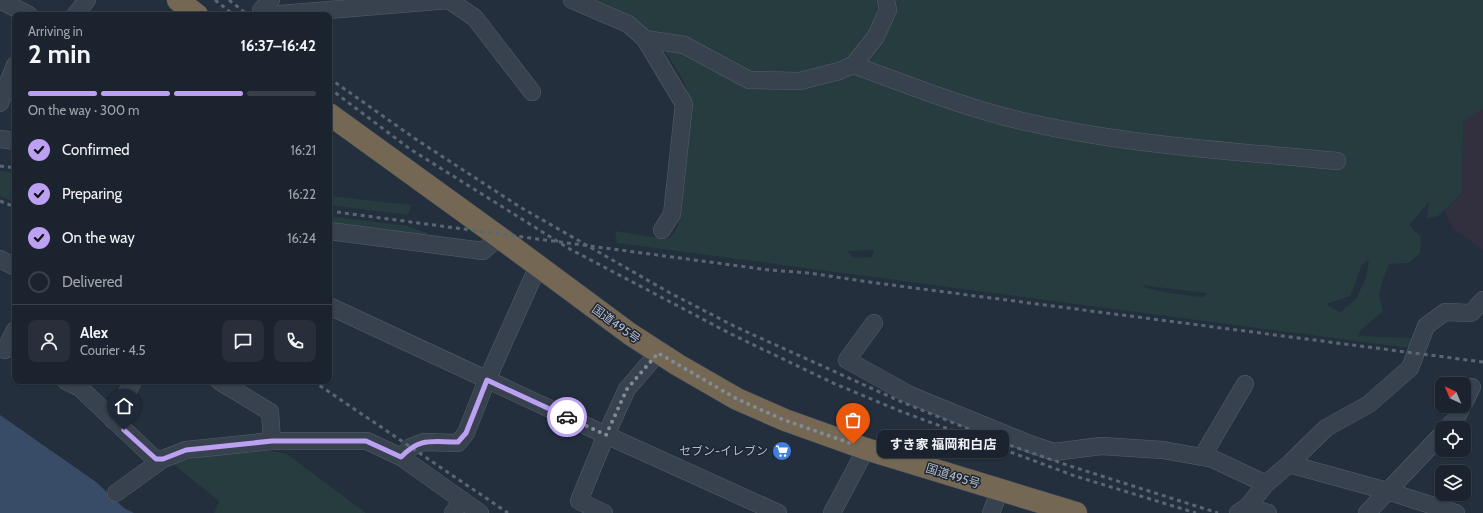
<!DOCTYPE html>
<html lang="en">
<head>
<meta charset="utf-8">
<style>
  body { margin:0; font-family:Cabin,"Noto Sans JP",sans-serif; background:#282f3a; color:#f1f3f6; height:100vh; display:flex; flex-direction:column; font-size:15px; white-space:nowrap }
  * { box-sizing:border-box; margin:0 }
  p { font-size:13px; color:#a0a4aa }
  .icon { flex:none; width:22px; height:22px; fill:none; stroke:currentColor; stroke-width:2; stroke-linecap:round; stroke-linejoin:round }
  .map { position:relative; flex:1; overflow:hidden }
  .side { position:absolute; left:12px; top:12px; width:320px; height:372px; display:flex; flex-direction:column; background:#1b232e; border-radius:8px; box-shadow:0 1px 3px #0004,0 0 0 1px #39404a }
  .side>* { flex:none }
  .needle { width:26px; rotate:316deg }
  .buttons { position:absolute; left:1435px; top:377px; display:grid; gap:8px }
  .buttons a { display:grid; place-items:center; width:36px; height:36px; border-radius:8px; background:#1b232e; box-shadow:0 1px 3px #0004,0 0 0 1px #39404a; font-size:20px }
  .pin { position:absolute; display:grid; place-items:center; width:34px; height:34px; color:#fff; margin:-41px -17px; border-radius:50% 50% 50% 0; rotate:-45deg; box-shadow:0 0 4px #0007 }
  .pin .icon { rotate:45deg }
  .courier { position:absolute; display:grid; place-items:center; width:40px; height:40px; margin:-20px; border:3px solid #bca0f2; border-radius:50%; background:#fff; color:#222; box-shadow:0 1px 5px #0007 }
  .bubble { position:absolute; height:28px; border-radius:8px; background:#1b232e; box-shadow:0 1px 3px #0004,0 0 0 1px #39404a; font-size:13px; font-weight:700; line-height:28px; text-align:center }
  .headline em { font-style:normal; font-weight:700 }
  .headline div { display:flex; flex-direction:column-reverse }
  .headline { display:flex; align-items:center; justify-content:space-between; height:68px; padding:0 16px }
  h1 { font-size:26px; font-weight:700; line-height:30px }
  .bar { display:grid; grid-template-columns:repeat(4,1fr); gap:6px 4px; align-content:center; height:48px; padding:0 16px }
  .bar i { height:5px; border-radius:3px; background:#39404a }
  .bar .on { background:#bca0f2 }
  .bar p { grid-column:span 4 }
  .line { display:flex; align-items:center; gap:10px; padding:0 16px; border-top:1px solid #39404a }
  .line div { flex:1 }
  .round { display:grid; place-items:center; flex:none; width:42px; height:42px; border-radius:8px; background:#282f3a }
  ol { padding:0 16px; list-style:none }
  li { display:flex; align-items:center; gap:12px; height:44px }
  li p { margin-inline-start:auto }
  li .icon { padding:4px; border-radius:50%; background:#bca0f2; color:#111; stroke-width:4 }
  li:last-child { color:#a0a4aa }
  li i { width:22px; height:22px; border:2px solid #39404a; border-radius:50% }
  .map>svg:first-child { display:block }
  .medical { fill:#32303f }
  .green { fill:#263c3f; fill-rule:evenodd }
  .water { fill:#394c67 }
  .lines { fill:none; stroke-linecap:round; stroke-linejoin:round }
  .minor-casing { stroke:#565f6c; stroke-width:18 }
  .highway-casing { stroke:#434c59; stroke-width:23 }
  .minor { stroke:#38414e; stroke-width:17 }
  .highway { stroke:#746855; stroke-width:22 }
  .rail { stroke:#5a6575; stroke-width:3; stroke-dasharray:4 4; stroke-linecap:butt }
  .done { stroke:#828b98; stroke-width:4; stroke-dasharray:0 7.2 }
  .route { stroke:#bca0f2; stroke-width:5 }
  .labels { text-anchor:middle; stroke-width:3; stroke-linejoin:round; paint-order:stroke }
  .street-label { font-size:12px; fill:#b4bcc9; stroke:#1d2633 }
  .poi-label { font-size:12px; fill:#b4bcc9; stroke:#1d2633; text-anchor:end }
</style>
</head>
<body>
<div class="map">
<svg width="1483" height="513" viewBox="0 0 1483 513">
  <rect width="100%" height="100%" fill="#242f3e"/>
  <!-- medical -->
  <polygon class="medical" points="1483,109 1483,250 1453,228 1444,211 1462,193 1463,121"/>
  <!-- green -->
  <g class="green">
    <path d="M595,0H1483V109L1463,121L1462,193L1438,216L1427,218L1429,202L1424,208L1409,225L1421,237L1420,253L1408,263L1389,264L1382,282L1379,295L1383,311L1361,330L1358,336L1415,338L1412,348L1386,345L617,243L615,231L659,238H670L678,227L684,187L690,113L687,89L680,75L654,34ZM874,250L872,257L854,258L847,251ZM1369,260L1366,278L1356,299L1340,312L1326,304L1350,296L1362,265ZM1141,285L1206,293L1207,294L1202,297C1190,296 1149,291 1141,285Z"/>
    <polygon points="0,171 15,173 15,200 12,201 0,196"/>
    <polygon points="329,196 412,205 408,215 329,205"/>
    <polygon points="329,216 407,226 427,233 425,242 329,226"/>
    <path d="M272,451L287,454L366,513H214L219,501L173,464C205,454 239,453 272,451Z"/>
  </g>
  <!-- water -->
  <polygon class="water" points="0,415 96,482 124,508 134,513 0,513"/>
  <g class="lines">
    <defs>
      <g id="minor">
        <polyline points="0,0 29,15"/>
        <polyline points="271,0 261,10 268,15 449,0"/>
        <polyline points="449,0 475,18 532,92"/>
        <polyline points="572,0 628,24 645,39 684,104 672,214 662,230"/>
        <polyline points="75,15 87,0"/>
        <polyline points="645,39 684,45 749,80 800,81 839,71 853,65 875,38 888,10 886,0"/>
        <path d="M853,65C909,85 965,108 1022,121C1125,145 1232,151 1337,161"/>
        <polyline points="0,103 15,65"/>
        <polyline points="0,139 15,141"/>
        <polyline points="329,231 483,251 499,237"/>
        <polyline points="0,259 15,267"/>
        <polyline points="329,306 606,435 778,513"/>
        <polyline points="874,323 847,360 910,395 1030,444 1054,452 1101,446 1163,450 1213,459 1266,484"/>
        <polyline points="5,350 15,330"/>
        <polyline points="66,381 80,388 155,459 163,459"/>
        <polyline points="219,381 270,412 272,441"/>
        <polyline points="1464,403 1472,387"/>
        <polyline points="113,420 133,381"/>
        <polyline points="1447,428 1456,419 1462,406"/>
        <polyline points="401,457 411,447 424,442 458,443 466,433 487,380 538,266"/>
        <polyline points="1202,457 1245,384"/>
        <polyline points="1289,464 1387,491 1456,513"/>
        <polyline points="116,493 163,459 186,450 272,441 367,441 401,457 480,513"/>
        <polyline points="1247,507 1268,513"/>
        <polyline points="453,513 462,500"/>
        <polyline points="604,513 579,501 606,435 627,389 658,353"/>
        <polyline points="832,513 866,449"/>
        <polyline points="991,513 1000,490"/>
        <polyline points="1238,513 1247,507 1266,484 1289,464 1326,428 1369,404 1410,368 1426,326 1445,312 1471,313 1483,300"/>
        <polyline points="1367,513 1442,434"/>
      </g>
      <g id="highway">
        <polyline points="178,0 197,15"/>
        <polyline points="329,114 499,237 630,334 678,365 737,399 785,420 866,449 1076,513"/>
      </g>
    </defs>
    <!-- minor casing -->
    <use href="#minor" class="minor-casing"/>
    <!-- highway casing -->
    <use href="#highway" class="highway-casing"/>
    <!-- minor -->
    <use href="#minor" class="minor"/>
    <!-- highway -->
    <use href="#highway" class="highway"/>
    <!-- rail -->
    <g class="rail">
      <polyline points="215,0 234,15"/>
      <polyline points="229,0 248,15"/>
      <polyline points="329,78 417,140 520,207 670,293 736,327 904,403 1006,444 1067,465 1218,513"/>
      <polyline points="329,88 410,149 568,248 731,334 833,383 900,411 1075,476 1196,513"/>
      <polyline points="0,166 15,168"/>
      <polyline points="0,201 15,207"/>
      <polyline points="329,211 769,270 809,273 876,283 1483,362"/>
      <polyline points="313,381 508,513"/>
    </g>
  </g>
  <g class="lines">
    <!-- done -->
    <polyline class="done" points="567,417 606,435 627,389 658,353 737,399 784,420 853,444"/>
    <!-- route -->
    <path class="route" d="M124,430L156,459H163L186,450L272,441H366L401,457C421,437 431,442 458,442L466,433L487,380L567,417"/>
  </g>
  <!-- icons -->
  <defs>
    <symbol id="supermarket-disc" viewBox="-11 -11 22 22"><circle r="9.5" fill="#3f7fe0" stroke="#1d2633"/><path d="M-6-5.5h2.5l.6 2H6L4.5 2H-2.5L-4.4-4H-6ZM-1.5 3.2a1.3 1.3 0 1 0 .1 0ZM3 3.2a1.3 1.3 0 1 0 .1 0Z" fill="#fff"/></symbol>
  </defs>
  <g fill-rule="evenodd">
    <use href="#supermarket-disc" x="771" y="440" width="22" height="22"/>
  </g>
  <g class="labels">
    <!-- street labels -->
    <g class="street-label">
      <text transform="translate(616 324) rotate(36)" y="4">国道495号</text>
      <text transform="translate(953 476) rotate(17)" y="4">国道495号</text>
    </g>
    <!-- poi labels -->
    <g class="poi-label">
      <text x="768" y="455">セブン-イレブン</text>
    </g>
  </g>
</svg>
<div class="buttons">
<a><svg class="needle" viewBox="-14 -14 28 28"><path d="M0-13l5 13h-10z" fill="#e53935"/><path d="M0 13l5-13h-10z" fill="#a0a4aa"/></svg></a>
<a><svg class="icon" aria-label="locate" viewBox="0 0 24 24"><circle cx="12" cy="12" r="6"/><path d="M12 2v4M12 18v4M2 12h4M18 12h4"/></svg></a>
<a><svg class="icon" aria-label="layers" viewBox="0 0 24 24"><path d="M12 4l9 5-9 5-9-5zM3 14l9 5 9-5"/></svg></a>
</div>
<div class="pin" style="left:853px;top:444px;background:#ea580c"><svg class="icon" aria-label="bag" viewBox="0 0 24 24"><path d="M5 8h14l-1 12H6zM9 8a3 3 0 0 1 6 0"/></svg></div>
<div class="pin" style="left:124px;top:430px;background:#1f2937"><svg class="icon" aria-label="home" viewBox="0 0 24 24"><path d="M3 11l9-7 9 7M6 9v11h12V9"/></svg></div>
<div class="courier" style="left:567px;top:417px"><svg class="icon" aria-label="car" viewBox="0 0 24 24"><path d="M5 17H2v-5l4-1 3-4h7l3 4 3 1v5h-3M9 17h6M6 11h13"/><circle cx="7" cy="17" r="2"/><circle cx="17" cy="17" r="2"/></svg></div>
<div class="bubble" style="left:877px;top:430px;width:132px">すき家 福岡和白店</div>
<section class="side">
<div class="headline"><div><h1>2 min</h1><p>Arriving in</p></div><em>16:37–16:42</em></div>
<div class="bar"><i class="on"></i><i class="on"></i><i class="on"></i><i></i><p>On the way · 300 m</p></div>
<ol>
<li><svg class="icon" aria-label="check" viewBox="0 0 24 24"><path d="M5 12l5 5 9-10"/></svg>Confirmed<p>16:21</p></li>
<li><svg class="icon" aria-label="check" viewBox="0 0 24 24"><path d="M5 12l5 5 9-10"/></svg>Preparing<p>16:22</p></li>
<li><svg class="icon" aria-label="check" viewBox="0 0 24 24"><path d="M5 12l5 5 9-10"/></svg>On the way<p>16:24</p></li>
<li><i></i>Delivered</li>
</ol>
<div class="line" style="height:72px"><a class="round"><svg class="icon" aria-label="person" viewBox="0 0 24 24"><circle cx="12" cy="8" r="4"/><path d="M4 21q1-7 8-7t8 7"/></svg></a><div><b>Alex</b><p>Courier · 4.5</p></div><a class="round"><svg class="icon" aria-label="chat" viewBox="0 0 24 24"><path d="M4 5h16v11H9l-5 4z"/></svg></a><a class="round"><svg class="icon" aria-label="phone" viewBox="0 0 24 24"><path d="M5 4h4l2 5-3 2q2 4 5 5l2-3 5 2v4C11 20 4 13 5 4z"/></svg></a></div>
</section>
</div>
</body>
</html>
